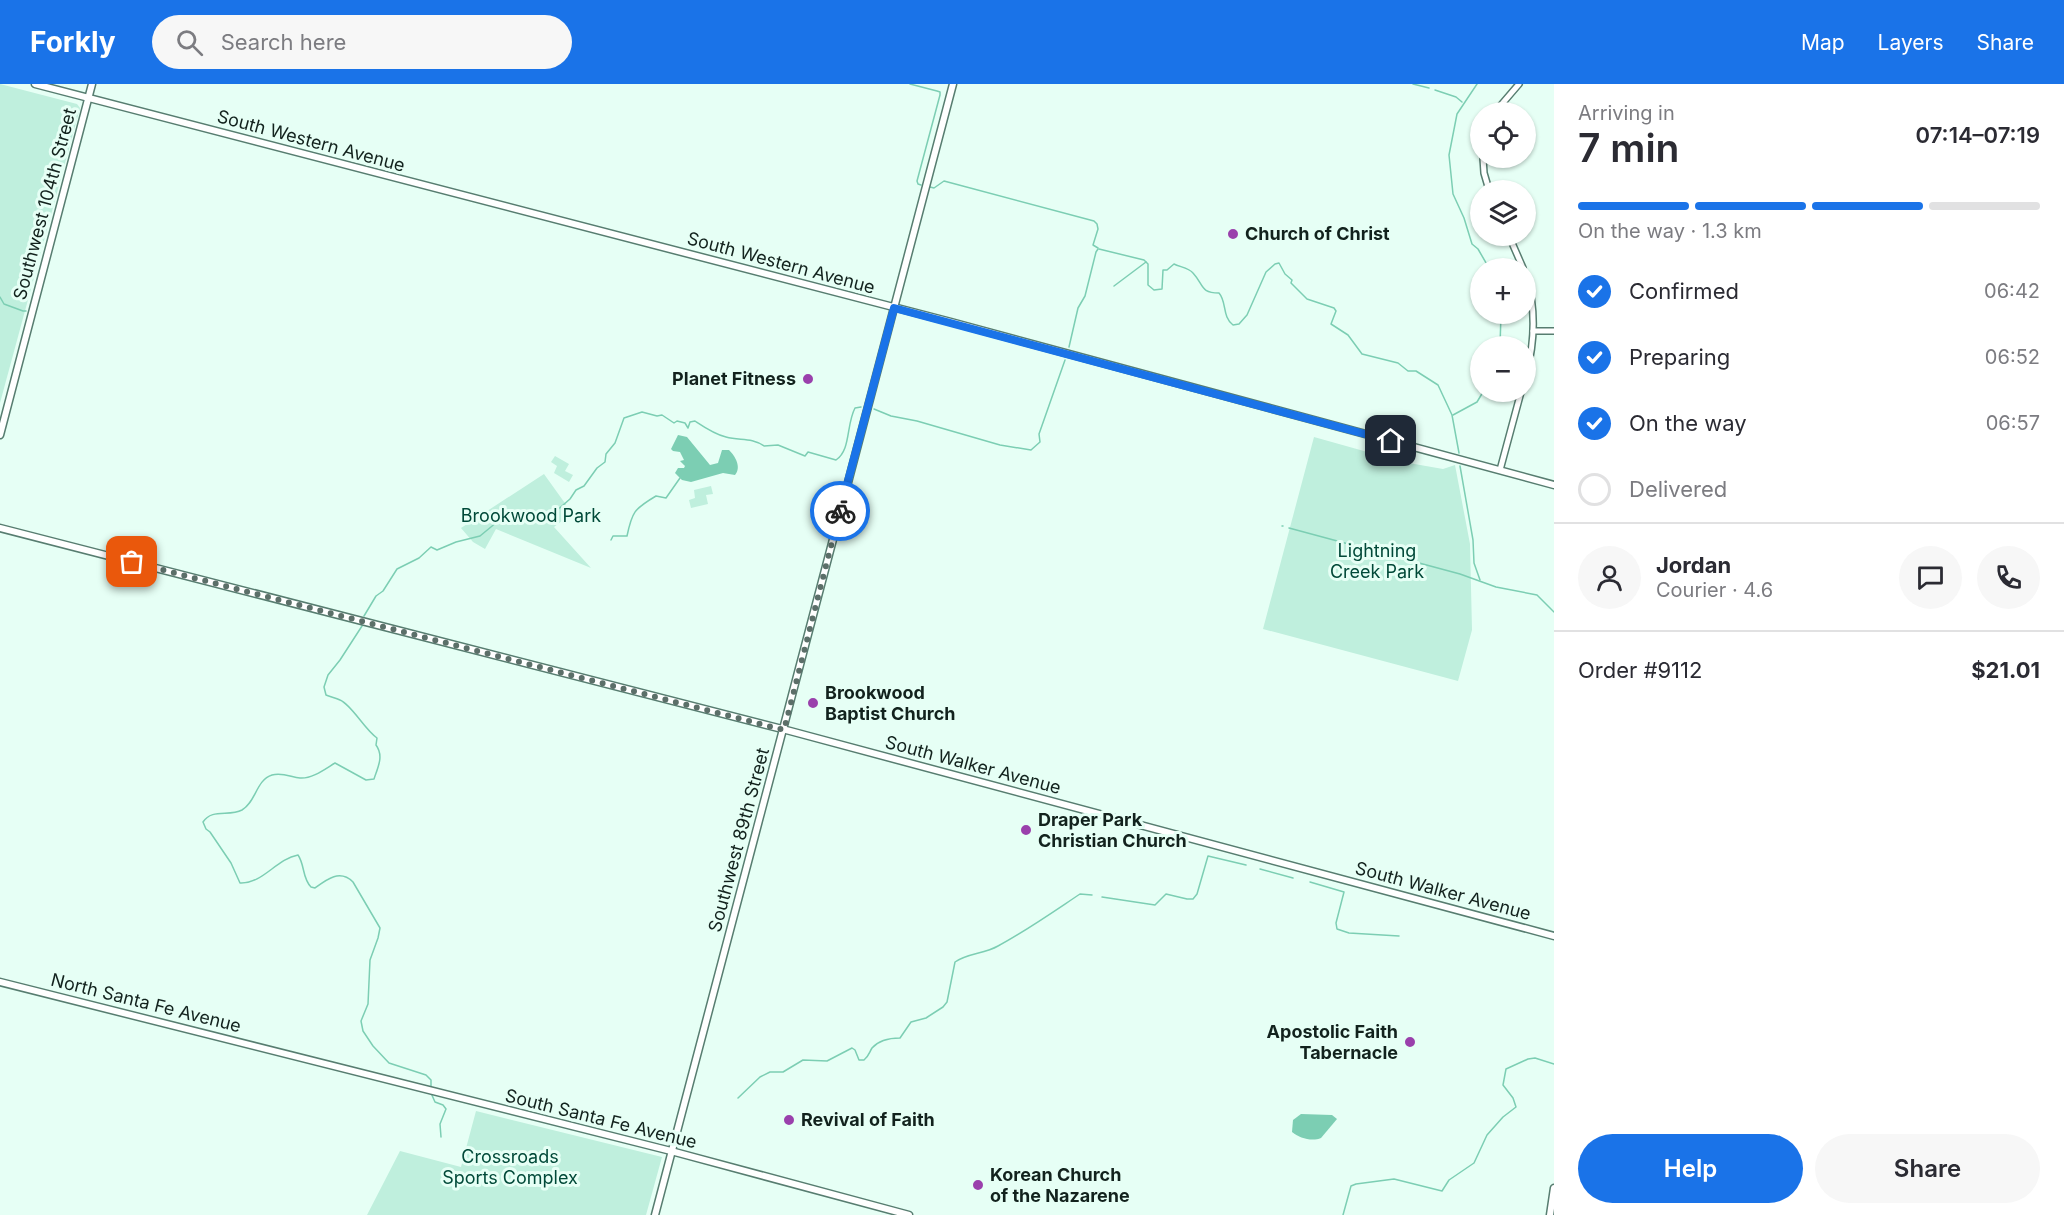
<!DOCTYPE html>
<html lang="en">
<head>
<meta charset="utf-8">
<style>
  body { margin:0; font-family:Inter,sans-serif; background:#f7f7f7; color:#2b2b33; height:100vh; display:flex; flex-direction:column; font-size:22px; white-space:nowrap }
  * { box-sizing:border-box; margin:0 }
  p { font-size:20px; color:#7c7c81 }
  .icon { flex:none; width:33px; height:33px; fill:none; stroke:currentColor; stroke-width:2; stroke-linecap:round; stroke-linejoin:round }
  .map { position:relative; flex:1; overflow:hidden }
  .details { display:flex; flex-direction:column; background:#fff; width:510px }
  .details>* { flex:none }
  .controls { position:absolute; left:1470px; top:18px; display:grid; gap:12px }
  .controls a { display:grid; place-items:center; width:66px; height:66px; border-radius:50%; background:#fff; box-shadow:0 2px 4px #0004; font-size:30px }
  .pin { position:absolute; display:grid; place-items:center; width:51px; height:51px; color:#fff; margin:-26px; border-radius:12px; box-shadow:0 3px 9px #0006 }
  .courier { position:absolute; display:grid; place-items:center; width:60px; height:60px; margin:-30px; border:4px solid #1a73e8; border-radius:50%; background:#fff; color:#222; box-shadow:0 2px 8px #0007 }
  .summary em { font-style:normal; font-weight:600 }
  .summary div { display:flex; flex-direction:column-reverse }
  .summary { display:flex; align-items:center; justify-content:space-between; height:102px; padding:0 24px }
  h1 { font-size:39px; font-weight:600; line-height:45px }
  .bar { display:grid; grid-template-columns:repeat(4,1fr); gap:9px 6px; align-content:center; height:72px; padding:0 24px }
  .bar i { height:8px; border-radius:4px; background:#e1e1e2 }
  .bar .active { background:#1a73e8 }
  .bar p { grid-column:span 4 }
  .line { display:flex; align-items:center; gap:15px; padding:0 24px; border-top:2px solid #e1e1e2 }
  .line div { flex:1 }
  .round { display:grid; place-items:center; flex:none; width:63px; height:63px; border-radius:32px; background:#f7f7f7 }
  ol { padding:0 24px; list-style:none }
  li { display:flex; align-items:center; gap:18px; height:66px }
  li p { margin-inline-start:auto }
  li .icon { padding:6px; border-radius:50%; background:#1a73e8; color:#fff; stroke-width:4 }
  li:last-child { color:#7c7c81 }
  li i { width:33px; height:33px; border:3px solid #e1e1e2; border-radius:50% }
  .button { display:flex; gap:12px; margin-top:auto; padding:12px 24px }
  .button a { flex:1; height:69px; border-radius:36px; background:#1a73e8; color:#fff; font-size:24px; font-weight:600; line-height:69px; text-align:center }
  .button a+a { background:#f7f7f7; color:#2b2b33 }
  header { display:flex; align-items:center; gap:36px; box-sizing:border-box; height:84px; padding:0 30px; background:#1a73e8; color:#fff }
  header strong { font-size:28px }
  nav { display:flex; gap:33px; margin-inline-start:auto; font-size:21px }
  .search { width:420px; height:54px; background:#f7f7f7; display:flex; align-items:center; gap:15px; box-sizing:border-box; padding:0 21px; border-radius:33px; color:#7c7c81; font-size:22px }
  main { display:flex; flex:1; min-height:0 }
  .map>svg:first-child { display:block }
  .green { fill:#bfefdd }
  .water { fill:#7cceb3 }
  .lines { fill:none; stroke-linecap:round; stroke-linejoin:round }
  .stream { stroke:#7cceb3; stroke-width:1.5 }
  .tertiary-casing { stroke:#577d70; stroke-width:8 }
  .secondary-casing { stroke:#577d70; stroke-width:9 }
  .tertiary { stroke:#fff; stroke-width:5 }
  .secondary { stroke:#fff; stroke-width:6 }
  .done { stroke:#5c6f69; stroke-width:6; stroke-dasharray:0 10.8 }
  .route { stroke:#1a73e8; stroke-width:8 }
  .poi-dot { fill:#9a40ac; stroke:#e6fff5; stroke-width:2 }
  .labels { text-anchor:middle; stroke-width:6; stroke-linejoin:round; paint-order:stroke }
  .street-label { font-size:18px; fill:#12221d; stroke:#e6fff5 }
  .poi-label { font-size:18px; font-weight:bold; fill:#12221d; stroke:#e6fff5; text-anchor:start }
  .park-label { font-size:18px; fill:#004938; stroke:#e6fff5 }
</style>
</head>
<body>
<header>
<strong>Forkly</strong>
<div class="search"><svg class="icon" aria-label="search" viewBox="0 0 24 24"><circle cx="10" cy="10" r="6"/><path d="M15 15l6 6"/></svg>Search here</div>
<nav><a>Map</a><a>Layers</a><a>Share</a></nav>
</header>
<main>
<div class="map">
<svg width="1554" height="1131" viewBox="0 0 1554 1131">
  <rect width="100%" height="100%" fill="#e6fff5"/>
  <!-- green -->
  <g class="green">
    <polygon points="0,0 77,20 80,24 0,319"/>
    <polygon points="1314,353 1403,378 1443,385 1455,381 1470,460 1472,546 1458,597 1263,545"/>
    <polygon points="555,372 569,380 565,387 573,391 569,398 554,389 557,382 551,378"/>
    <polygon points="544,390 572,429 554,443 591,484 496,445 485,465 473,458 461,444"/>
    <polygon points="711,402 713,410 706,411 708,420 691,424 689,416 695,414 694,406"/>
    <polygon points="476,1027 662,1073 646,1131 367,1131 400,1067 461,1083"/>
  </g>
  <!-- water -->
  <g class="water">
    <path d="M678,351L687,353L710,381L718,379L722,366H729C735,372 742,383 735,391L723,389L691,398L682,396L675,389L678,384H684L685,382L680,377L684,376L680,368L673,367L671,365Z"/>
    <path d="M1301,1030L1332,1031L1337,1035L1321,1054C1312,1058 1299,1054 1292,1048L1293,1036Z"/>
  </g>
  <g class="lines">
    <!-- stream -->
    <g class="stream">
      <polyline points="910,0 937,7 940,8 940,11 917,97 918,100 921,101"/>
      <polyline points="1413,0 1429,4"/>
      <polyline points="1477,0 1457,30 1449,71 1453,110 1464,134 1472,160 1478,165 1489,184"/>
      <polyline points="1435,6 1456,13 1462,18"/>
      <polyline points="930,103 934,104 944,97 1094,137 1097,140 1098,145 1093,161 1098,164"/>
      <path d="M1099,165L1144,176L1148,180V201L1154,206L1162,205L1163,186H1167L1174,180C1180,183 1189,184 1193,189C1204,201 1200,209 1219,209C1227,218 1222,233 1233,241L1239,240L1247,231L1266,188L1275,180L1279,179L1285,190L1292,196L1291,199L1307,215L1334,224L1336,227L1331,240L1348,251L1362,270L1398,279L1408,287H1416L1438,301L1452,331L1459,369"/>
      <polyline points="1114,202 1146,178"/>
      <polyline points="0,213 4,220 23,227 26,227"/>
      <polyline points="1500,262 1501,230"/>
      <polyline points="1069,263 1078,224 1085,212 1096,168 1098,165"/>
      <polyline points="874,325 891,332 917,337 1000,361 1031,366 1040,358 1039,350 1065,276"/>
      <polyline points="1453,331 1477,318 1483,308"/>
      <polyline points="1460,382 1473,456 1474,479 1480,496"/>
      <polyline points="1282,442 1283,442"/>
      <polyline points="1289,444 1460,490 1496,503 1537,511 1554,528"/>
      <path d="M611,456L613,452H627C632,428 634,425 656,412L666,414L680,394"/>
      <path d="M364,532L376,512L383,507L397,485L419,474L431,463L437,466L456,458L480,452L503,433L528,437L547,435L570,415L576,406L584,402L597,384L605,378L606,370L615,359L624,334L642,328L657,332L662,331L674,339L677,337L685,339L688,344L690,338L695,337C704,343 714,350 726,353C740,357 751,353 764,362L778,361L805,372L808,368L836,376C851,366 846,341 855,324L861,323"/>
      <path d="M362,542L340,576L328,591L324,603L326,611C331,613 336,614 340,616C352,621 364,645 377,654L376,661C384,672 378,683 374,695L366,696L335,679C325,685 312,695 300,694C291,693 282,688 272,691C256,696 256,718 242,726C229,733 212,724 203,738L206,745L210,748L231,779L240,799C263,800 276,775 298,771C305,781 302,794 311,803L315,804C327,795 340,785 353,798L380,844L378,854L370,876L368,920L361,937L363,947L373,962L389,979L426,991L431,996V1004"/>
      <polyline points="1260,785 1293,794"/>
      <polyline points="1310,798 1344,808 1336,839 1337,845 1349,849 1399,852"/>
      <polyline points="1102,813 1155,821 1166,810 1187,815 1193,815 1197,810 1208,772 1246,781"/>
      <polyline points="431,1009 435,1018 443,1021 446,1025 440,1040 441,1053"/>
      <path d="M738,1014L760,993L770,988H783L803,976L827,977L852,964L855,966L859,976H864C869,972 869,969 872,964C879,956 890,954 900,954L911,938L926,934L943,923L947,918L955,878C968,869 984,870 998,862C1026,847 1053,828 1080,810L1092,811"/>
      <polyline points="1343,1131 1351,1102 1356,1100 1394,1095 1442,1107 1449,1096 1474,1079 1487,1051 1503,1033 1516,1023 1513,1014 1503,1001 1506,985 1528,975 1535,974 1554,980"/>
    </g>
    <defs>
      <g id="tertiary">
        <polyline points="1495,28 1519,0"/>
        <polyline points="1483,74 1484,89 1489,106"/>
        <polyline points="1509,152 1523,184"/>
        <path d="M1526,191C1536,224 1535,258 1526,291"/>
        <polyline points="1533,247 1554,247"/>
        <polyline points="1500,386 1521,308"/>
      </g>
      <g id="secondary">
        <polyline points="35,0 951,238 1554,401"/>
        <polyline points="0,351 92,0"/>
        <polyline points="0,444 790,647 1554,852"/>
        <polyline points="0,898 671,1067 909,1131"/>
        <polyline points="655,1131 953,0"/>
        <polyline points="1550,1131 1554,1104"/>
      </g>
    </defs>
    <!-- tertiary casing -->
    <use href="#tertiary" class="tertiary-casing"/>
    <!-- secondary casing -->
    <use href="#secondary" class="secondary-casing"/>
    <!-- tertiary -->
    <use href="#tertiary" class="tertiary"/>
    <!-- secondary -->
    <use href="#secondary" class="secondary"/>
  </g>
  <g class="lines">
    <!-- done -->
    <polyline class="done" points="132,478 784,646 840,427"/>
    <!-- route -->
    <polyline class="route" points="840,427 894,224 1391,357"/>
  </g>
  <!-- markers -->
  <g class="poi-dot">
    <circle cx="1233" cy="150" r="6"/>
    <circle cx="808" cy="295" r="6"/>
    <circle cx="813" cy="619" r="6"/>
    <circle cx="1026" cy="746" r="6"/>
    <circle cx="1410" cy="958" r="6"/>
    <circle cx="789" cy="1036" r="6"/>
    <circle cx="978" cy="1101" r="6"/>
  </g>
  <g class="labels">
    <!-- street labels -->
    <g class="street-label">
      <text transform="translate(311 57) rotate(15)" y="6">South Western Avenue</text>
      <text transform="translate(45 120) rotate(-75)" y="6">Southwest 104th Street</text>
      <text transform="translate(781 179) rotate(15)" y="6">South Western Avenue</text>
      <text transform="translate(973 681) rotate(15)" y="6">South Walker Avenue</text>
      <text transform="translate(739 756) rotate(-75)" y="6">Southwest 89th Street</text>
      <text transform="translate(1443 807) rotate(15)" y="6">South Walker Avenue</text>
      <text transform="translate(146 919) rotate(14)" y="6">North Santa Fe Avenue</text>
      <text transform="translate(601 1035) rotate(14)" y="6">South Santa Fe Avenue</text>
    </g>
    <!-- poi labels -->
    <g class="poi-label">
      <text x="1245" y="156">Church of Christ</text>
      <text x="796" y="301" text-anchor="end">Planet Fitness</text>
      <text x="825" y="615">Brookwood<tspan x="825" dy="21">Baptist Church</tspan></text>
      <text x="1038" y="742">Draper Park<tspan x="1038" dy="21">Christian Church</tspan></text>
      <text x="1398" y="954" text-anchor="end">Apostolic Faith<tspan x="1398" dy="21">Tabernacle</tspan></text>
      <text x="801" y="1042">Revival of Faith</text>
      <text x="990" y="1097">Korean Church<tspan x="990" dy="21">of the Nazarene</tspan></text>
    </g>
    <!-- park labels -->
    <g class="park-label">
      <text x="531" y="438">Brookwood Park</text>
      <text x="1377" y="473">Lightning<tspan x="1377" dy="21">Creek Park</tspan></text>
      <text x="510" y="1079">Crossroads<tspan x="510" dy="21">Sports Complex</tspan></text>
    </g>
  </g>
</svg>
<div class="controls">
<a><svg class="icon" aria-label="locate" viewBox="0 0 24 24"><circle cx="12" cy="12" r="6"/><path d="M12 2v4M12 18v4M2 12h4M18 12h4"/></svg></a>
<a><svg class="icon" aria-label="layers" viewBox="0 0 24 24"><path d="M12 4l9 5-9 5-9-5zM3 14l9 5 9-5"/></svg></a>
<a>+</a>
<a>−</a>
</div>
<div class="pin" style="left:132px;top:478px;background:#ea580c"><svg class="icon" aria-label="bag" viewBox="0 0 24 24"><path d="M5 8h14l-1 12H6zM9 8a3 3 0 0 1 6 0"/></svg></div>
<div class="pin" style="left:1391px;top:357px;background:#1f2937"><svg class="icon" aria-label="home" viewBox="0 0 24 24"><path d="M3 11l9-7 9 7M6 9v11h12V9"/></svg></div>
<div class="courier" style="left:840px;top:427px"><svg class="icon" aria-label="bike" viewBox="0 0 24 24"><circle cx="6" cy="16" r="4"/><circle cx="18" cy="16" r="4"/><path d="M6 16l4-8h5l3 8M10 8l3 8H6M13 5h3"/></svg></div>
</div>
<section class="details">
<div class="summary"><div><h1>7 min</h1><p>Arriving in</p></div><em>07:14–07:19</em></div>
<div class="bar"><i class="active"></i><i class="active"></i><i class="active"></i><i></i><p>On the way · 1.3 km</p></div>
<ol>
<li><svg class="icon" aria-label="check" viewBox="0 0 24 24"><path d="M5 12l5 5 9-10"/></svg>Confirmed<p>06:42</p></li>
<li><svg class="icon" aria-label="check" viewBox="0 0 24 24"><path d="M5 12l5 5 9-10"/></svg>Preparing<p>06:52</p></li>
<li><svg class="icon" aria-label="check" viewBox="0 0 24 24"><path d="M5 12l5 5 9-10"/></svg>On the way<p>06:57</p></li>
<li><i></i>Delivered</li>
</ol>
<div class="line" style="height:108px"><a class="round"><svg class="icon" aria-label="person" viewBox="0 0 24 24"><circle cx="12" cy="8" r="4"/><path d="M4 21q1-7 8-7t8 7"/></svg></a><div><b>Jordan</b><p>Courier · 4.6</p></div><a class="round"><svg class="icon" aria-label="chat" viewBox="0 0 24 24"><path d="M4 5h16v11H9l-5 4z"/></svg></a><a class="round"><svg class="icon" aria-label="phone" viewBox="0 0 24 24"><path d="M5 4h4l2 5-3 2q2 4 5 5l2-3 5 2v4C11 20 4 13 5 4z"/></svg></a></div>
<div class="line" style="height:78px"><div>Order #9112</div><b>$21.01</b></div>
<div class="button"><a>Help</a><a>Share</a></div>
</section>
</main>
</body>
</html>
